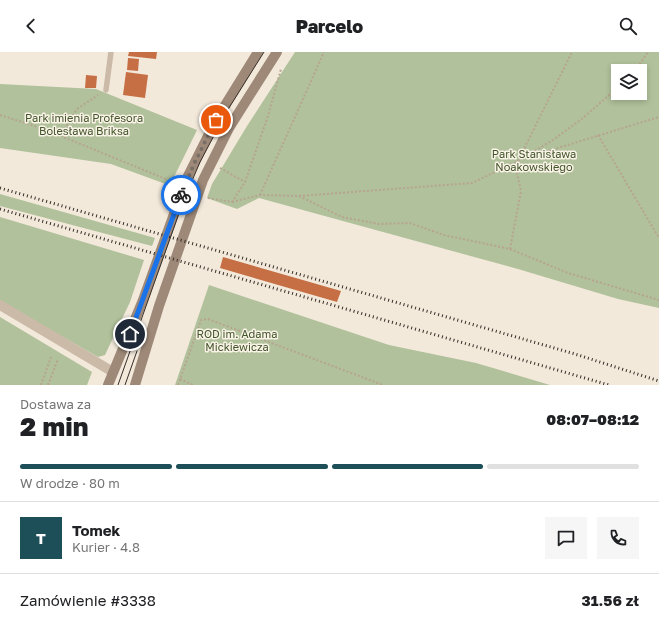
<!DOCTYPE html>
<html lang="pl">
<head>
<meta charset="utf-8">
<style>
  body { margin:0; font-family:"Golos Text",sans-serif; background:#f6f6f6; color:#202124; height:100vh; display:flex; flex-direction:column; font-size:15px; white-space:nowrap }
  * { box-sizing:border-box; margin:0 }
  p { font-size:13px; color:#757577 }
  .icon { flex:none; width:22px; height:22px; fill:none; stroke:currentColor; stroke-width:2; stroke-linecap:round; stroke-linejoin:round }
  .map { position:relative; height:333px; overflow:hidden }
  .details { display:flex; flex-direction:column; background:#fff; flex:1 }
  .details>* { flex:none }
  .controls { position:absolute; left:611px; top:12px; display:grid; gap:8px }
  .controls a { display:grid; place-items:center; width:36px; height:36px; border-radius:0px; background:#fff; box-shadow:0 2px 6px #0003; font-size:20px }
  .pin { position:absolute; display:grid; place-items:center; width:34px; height:34px; color:#fff; margin:-17px; border:2px solid #fff; border-radius:50%; box-shadow:0 1px 4px #0007 }
  .courier { position:absolute; display:grid; place-items:center; width:40px; height:40px; margin:-20px; border:3px solid #1a73e8; border-radius:50%; background:#fff; color:#222; box-shadow:0 1px 5px #0007 }
  .summary em { font-style:normal; font-weight:800 }
  .summary div { display:flex; flex-direction:column-reverse }
  .summary { display:flex; align-items:center; justify-content:space-between; height:68px; padding:0 20px }
  h1 { font-size:26px; font-weight:800; line-height:30px }
  .bar { display:grid; grid-template-columns:repeat(4,1fr); gap:6px 4px; align-content:center; height:48px; padding:0 20px }
  .bar i { height:5px; border-radius:3px; background:#e0e0e0 }
  .bar .current { background:#1d4f58 }
  .bar p { grid-column:span 4 }
  .line { display:flex; align-items:center; gap:10px; padding:0 20px; border-top:1px solid #e0e0e0 }
  .line div { flex:1 }
  .round { display:grid; place-items:center; flex:none; width:42px; height:42px; border-radius:0px; background:#f6f6f6 }
  header { display:flex; justify-content:space-between; align-items:center; height:52px; padding:0 20px; background:#fff; font-size:18px; font-weight:800 }
  .map>svg:first-child { display:block }
  .green { fill:#b1c19b; fill-rule:evenodd }
  .building { fill:#c76f44 }
  .lines { fill:none; stroke-linecap:round; stroke-linejoin:round }
  .path { stroke:#b6a491; stroke-width:2; stroke-dasharray:2 2; stroke-linecap:butt }
  .lane { stroke:#cabaa7; stroke-width:5.5 }
  .street { stroke:#cabaa7; stroke-width:10 }
  .secondary { stroke:#9e8978; stroke-width:10 }
  .tram { stroke:#362e28; stroke-width:1 }
  .rail { stroke:#362e28; stroke-width:3; stroke-dasharray:1 3; stroke-linecap:butt }
  .done { stroke:#786f67; stroke-width:4; stroke-dasharray:0 7.2 }
  .route { stroke:#1a73e8; stroke-width:5 }
  .labels { text-anchor:middle; stroke-width:3; stroke-linejoin:round; paint-order:stroke }
  .park-label { font-size:11px; fill:#42552b; stroke:#faf3e7 }
</style>
</head>
<body>
<header><svg class="icon" aria-label="back" viewBox="0 0 24 24"><path d="M15 5l-7 7 7 7"/></svg>Parcelo<svg class="icon" aria-label="search" viewBox="0 0 24 24"><circle cx="10" cy="10" r="6"/><path d="M15 15l6 6"/></svg></header>
<div class="map">
<svg width="659" height="333" viewBox="0 0 659 333">
  <rect width="100%" height="100%" fill="#f2e9db"/>
  <!-- green -->
  <g class="green">
    <path d="M295,0H659V256L618,247L518,217L259,146L237,157L207,146L212,132L247,74ZM618,19H640V41H618Z"/>
    <polygon points="0,32 96,37 197,78 175,123 171,134 111,112 0,96"/>
    <polygon points="0,142 155,186 152,194 0,154"/>
    <polygon points="0,165 144,208 130,250 105,303 98,305 0,249"/>
    <polygon points="209,233 389,293 476,311 550,333 175,333"/>
    <polygon points="0,265 92,320 87,333 0,333"/>
  </g>
  <!-- building -->
  <g class="building">
    <polygon points="129,0 157,0 156,7 128,4"/>
    <polygon points="128,6 139,7 138,19 127,18"/>
    <polygon points="126,20 148,23 145,46 123,43"/>
    <polygon points="86,23 97,24 96,36 85,36"/>
    <polygon points="223,205 341,239 337,250 220,216"/>
  </g>
  <g class="lines">
    <!-- path -->
    <g class="path">
      <polyline points="635,19 648,0"/>
      <polyline points="0,63 44,77 173,130"/>
      <polyline points="598,83 659,186"/>
      <polyline points="60,84 77,57 98,43"/>
      <polyline points="522,107 659,65"/>
      <polyline points="220,116 245,130"/>
      <polyline points="260,143 324,0"/>
      <polyline points="299,144 342,165 379,172 410,171 444,183 510,197 521,139 517,121 518,109 572,0"/>
      <polyline points="208,146 232,150 245,130 268,64 281,17"/>
      <polyline points="232,150 260,143 299,144 472,131 518,109 553,88 583,66 618,35"/>
      <polyline points="510,197 568,221 659,248"/>
      <polyline points="180,327 193,333"/>
      <polyline points="41,333 51,305"/>
      <polyline points="48,333 58,307"/>
      <polyline points="178,333 201,268 208,267 383,333"/>
    </g>
    <!-- lane -->
    <polyline class="lane" points="106,38 111,0"/>
    <!-- street -->
    <polyline class="street" points="0,253 113,320"/>
    <!-- secondary -->
    <g class="secondary">
      <polyline points="108,333 143,248 187,126 216,68 258,0"/>
      <polyline points="135,333 159,254 203,128 229,76 277,0"/>
    </g>
    <!-- tram -->
    <g class="tram">
      <polyline points="118,333 183,150 200,110 227,59 264,0"/>
      <polyline points="125,333 137,299"/>
    </g>
    <!-- rail -->
    <g class="rail">
      <polyline points="0,136 575,302 659,329"/>
      <polyline points="0,157 609,333"/>
    </g>
  </g>
  <g class="lines">
    <!-- done -->
    <polyline class="done" points="181,143 194,112 216,68"/>
    <!-- route -->
    <polyline class="route" points="130,282 181,143"/>
  </g>
  <g class="labels">
    <!-- park labels -->
    <g class="park-label">
      <text x="84" y="70">Park imienia Profesora<tspan x="84" dy="13">Bolesława Briksa</tspan></text>
      <text x="534" y="106">Park Stanisława<tspan x="534" dy="13">Noakowskiego</tspan></text>
      <text x="237" y="286">ROD im. Adama<tspan x="237" dy="13">Mickiewicza</tspan></text>
    </g>
  </g>
</svg>
<div class="controls">
<a><svg class="icon" aria-label="layers" viewBox="0 0 24 24"><path d="M12 4l9 5-9 5-9-5zM3 14l9 5 9-5"/></svg></a>
</div>
<div class="pin" style="left:216px;top:68px;background:#ea580c"><svg class="icon" aria-label="bag" viewBox="0 0 24 24"><path d="M5 8h14l-1 12H6zM9 8a3 3 0 0 1 6 0"/></svg></div>
<div class="pin" style="left:130px;top:282px;background:#1f2937"><svg class="icon" aria-label="home" viewBox="0 0 24 24"><path d="M3 11l9-7 9 7M6 9v11h12V9"/></svg></div>
<div class="courier" style="left:181px;top:143px"><svg class="icon" aria-label="bike" viewBox="0 0 24 24"><circle cx="6" cy="16" r="4"/><circle cx="18" cy="16" r="4"/><path d="M6 16l4-8h5l3 8M10 8l3 8H6M13 5h3"/></svg></div>
</div>
<section class="details">
<div class="summary"><div><h1>2 min</h1><p>Dostawa za</p></div><em>08:07–08:12</em></div>
<div class="bar"><i class="current"></i><i class="current"></i><i class="current"></i><i></i><p>W drodze · 80 m</p></div>
<div class="line" style="height:72px"><b class="round" style="background:#1d4f58;color:#fff">T</b><div><b>Tomek</b><p>Kurier · 4.8</p></div><a class="round"><svg class="icon" aria-label="chat" viewBox="0 0 24 24"><path d="M4 5h16v11H9l-5 4z"/></svg></a><a class="round"><svg class="icon" aria-label="phone" viewBox="0 0 24 24"><path d="M5 4h4l2 5-3 2q2 4 5 5l2-3 5 2v4C11 20 4 13 5 4z"/></svg></a></div>
<div class="line" style="height:52px"><div>Zamówienie #3338</div><b>31.56 zł</b></div>
</section>
</body>
</html>
